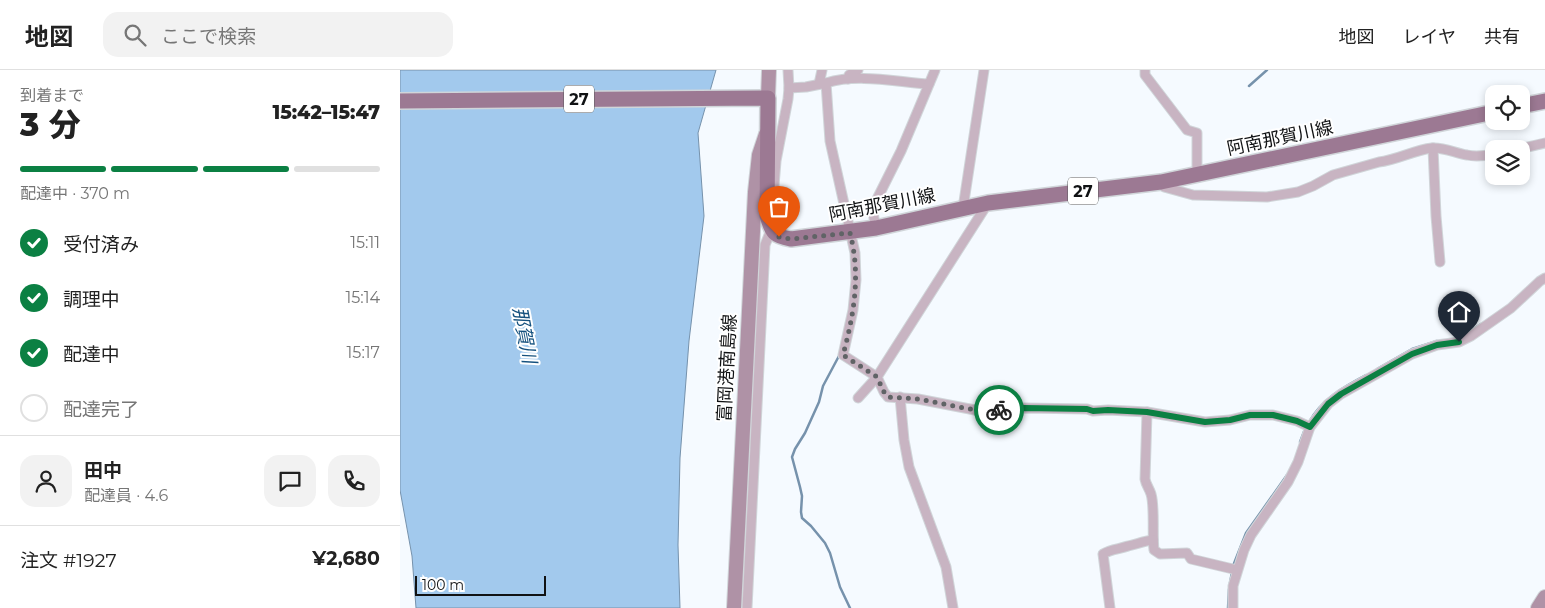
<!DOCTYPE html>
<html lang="ja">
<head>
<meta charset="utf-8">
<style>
  body { margin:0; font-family:Montserrat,"Noto Sans JP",sans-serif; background:#f2f2f2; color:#222; height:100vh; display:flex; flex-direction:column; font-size:19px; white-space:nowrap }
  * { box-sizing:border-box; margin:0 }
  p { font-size:16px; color:#767676 }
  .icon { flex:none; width:28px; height:28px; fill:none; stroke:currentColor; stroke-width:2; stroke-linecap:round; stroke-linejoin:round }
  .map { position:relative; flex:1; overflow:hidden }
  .details { display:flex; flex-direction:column; background:#fff; width:400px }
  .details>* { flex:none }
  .controls { position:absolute; left:1085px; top:15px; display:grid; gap:10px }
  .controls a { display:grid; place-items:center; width:45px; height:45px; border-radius:10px; background:#fff; box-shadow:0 2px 8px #0003; font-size:25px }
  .scale { position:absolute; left:15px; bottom:12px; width:131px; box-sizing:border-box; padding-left:5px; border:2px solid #101214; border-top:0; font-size:14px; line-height:18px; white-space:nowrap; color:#101214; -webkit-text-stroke:4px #fff; paint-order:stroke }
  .pin { position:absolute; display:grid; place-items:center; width:42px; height:42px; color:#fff; margin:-51px -21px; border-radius:50% 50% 50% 0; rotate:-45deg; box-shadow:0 0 5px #0007 }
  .pin .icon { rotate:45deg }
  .courier { position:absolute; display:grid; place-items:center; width:50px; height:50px; margin:-25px; border:4px solid #0b8043; border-radius:50%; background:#fff; color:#222; box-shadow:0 1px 6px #0007 }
  .summary em { font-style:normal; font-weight:800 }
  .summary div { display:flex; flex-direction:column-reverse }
  .summary { display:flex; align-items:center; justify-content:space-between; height:85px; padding:0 20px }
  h1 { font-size:32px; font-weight:800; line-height:38px }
  .bar { display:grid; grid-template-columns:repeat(4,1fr); gap:8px 5px; align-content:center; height:60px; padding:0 20px }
  .bar i { height:6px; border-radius:4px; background:#e0e0e0 }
  .bar .active { background:#0b8043 }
  .bar p { grid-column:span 4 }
  .line { display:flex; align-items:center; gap:12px; padding:0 20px; border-top:1px solid #e0e0e0 }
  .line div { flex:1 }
  .round { display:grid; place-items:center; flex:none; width:52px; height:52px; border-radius:15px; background:#f2f2f2 }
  ol { padding:0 20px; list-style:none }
  li { display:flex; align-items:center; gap:15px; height:55px }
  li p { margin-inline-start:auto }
  li .icon { padding:5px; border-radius:50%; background:#0b8043; color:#fff; stroke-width:4 }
  li:last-child { color:#767676 }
  li i { width:28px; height:28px; border:2px solid #e0e0e0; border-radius:50% }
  header { display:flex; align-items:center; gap:30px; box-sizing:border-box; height:70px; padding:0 25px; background:#fff; border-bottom:1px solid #e0e0e0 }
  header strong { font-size:24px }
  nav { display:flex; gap:28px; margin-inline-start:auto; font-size:18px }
  .search { width:350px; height:45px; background:#f2f2f2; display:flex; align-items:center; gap:12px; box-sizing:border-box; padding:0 18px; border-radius:15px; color:#767676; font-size:19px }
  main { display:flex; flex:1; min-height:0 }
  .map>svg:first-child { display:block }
  .water { fill:#a2c9ed; stroke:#7692ac }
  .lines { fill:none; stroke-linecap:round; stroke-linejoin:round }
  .stream { stroke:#7692ac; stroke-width:2.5 }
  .street-casing { stroke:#d0d5d9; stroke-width:11 }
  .secondary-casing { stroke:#d0d5d9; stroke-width:16 }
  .primary-casing { stroke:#d0d5d9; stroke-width:18 }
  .street { stroke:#c8b4c2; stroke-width:9 }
  .secondary { stroke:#af92a6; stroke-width:14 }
  .primary { stroke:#9c7993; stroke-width:15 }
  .done { stroke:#606366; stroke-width:5; stroke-dasharray:0 9 }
  .route { stroke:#0b8043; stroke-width:6 }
  .labels { text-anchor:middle; stroke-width:4; stroke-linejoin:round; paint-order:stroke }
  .shield { fill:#fff; stroke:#58595a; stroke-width:1 }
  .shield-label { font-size:16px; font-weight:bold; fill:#101214 }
  .street-label { font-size:18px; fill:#101214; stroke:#fff }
  .water-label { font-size:19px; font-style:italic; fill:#15517e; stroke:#fff }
</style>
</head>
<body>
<header>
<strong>地図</strong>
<div class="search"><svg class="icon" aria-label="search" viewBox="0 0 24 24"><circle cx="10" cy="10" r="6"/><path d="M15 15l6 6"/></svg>ここで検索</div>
<nav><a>地図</a><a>レイヤ</a><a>共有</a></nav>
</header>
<main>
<section class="details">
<div class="summary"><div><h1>3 分</h1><p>到着まで</p></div><em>15:42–15:47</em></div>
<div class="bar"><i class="active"></i><i class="active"></i><i class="active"></i><i></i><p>配達中 · 370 m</p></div>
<ol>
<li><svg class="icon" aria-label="check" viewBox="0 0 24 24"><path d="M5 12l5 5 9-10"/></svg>受付済み<p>15:11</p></li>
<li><svg class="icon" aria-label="check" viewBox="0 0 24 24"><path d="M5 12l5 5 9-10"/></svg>調理中<p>15:14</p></li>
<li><svg class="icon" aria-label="check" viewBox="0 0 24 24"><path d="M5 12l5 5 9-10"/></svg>配達中<p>15:17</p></li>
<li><i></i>配達完了</li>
</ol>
<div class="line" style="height:90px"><a class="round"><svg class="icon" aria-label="person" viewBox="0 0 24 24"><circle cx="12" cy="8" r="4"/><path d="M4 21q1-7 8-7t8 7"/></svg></a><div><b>田中</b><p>配達員 · 4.6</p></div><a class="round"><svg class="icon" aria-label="chat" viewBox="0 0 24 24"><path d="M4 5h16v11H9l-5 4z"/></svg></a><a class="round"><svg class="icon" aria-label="phone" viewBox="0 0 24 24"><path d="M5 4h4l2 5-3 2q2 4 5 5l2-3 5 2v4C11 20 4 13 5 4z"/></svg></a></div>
<div class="line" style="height:65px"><div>注文 #1927</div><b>¥2,680</b></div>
</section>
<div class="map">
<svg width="1145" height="538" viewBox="0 0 1145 538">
  <rect width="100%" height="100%" fill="#f5faff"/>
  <!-- water -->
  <polygon class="water" points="0,0 316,0 298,63 304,146 289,271 280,388 278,475 280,538 16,538 12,486 0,420"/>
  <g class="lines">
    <!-- stream -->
    <g class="stream">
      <polyline points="849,16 867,0"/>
      <polyline points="1055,268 1069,262 1081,254"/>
      <polyline points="440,284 423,316 419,332 405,363 395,379 392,387 400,417 402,426 401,442 402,448 411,456 425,473 430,483 440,517 450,538"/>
      <polyline points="977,299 1012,279 1037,271"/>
      <path d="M909,352C922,329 943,317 966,305"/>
      <polyline points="900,372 905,359"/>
      <polyline points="833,496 846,463 887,405"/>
      <polyline points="830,513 832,502"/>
      <polyline points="828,538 829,519"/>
    </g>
    <defs>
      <g id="street">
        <polyline points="745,0 745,5 787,60 797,63 797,105"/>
        <polyline points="448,9 449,5 458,0"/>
        <path d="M426,13C459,3 496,12 529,14"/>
        <polyline points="419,14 422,0"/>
        <polyline points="389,18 406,17 426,13 430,71 455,183 456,210 453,240 443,285 477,307 458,328"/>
        <polyline points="1033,78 1036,146 1040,192"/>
        <polyline points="1119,79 1145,73"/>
        <path d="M761,112L764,117L793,125L867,127L898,122L913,116L933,105L979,92C997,90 1014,80 1032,78C1044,77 1055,83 1067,85C1076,87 1084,86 1094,84"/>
        <polyline points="370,120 374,116 376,91 388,29 389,18 388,0"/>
        <polyline points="588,133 477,307 484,322 488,327 518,329 575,340 601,340 624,338 687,339 693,341 708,340 747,342 805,352 830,350 850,345 873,345 897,351 910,357"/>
        <polyline points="563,138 584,0"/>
        <polyline points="476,158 473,143 473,137 501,81 535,0"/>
        <polyline points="500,327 504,370 509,397 546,497 553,538"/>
        <path d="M747,342L745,409C746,415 749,418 751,424C755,437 752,464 754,480L760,484L787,483L791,489L837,500"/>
        <polyline points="347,538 365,175 371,160"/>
        <path d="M710,538L703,484C711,479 720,479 728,476C737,474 744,471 753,470"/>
        <polyline points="833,538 833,516 844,480 851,465 888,412 898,392 910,357 928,334 941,324 1012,284 1037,275 1059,272 1071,266 1111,238 1140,211 1145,208"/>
      </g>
      <g id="secondary">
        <polyline points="368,28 369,0"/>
        <polyline points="334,538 355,122 359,85 366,64"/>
        <polyline points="1138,538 1145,527"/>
      </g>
      <g id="primary">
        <path d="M0,31L368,28L367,146C372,163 374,166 391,169L476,158L588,133L761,112L1094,42"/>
        <polyline points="1121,36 1145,31"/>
      </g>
    </defs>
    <!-- street casing -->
    <use href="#street" class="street-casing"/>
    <!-- secondary casing -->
    <use href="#secondary" class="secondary-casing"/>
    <!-- primary casing -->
    <use href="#primary" class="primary-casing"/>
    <!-- street -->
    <use href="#street" class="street"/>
    <!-- secondary -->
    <use href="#secondary" class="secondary"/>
    <!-- primary -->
    <use href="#primary" class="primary"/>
  </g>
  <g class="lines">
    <!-- done -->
    <path class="done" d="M379,167L391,169L450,163C461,205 454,244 443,285L477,307L484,322L488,327L518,329L575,340H599"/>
    <!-- route -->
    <polyline class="route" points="599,340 624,338 687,339 693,341 708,340 747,342 805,352 830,350 850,345 873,345 897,351 910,357 928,334 941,324 1012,284 1037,275 1059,272"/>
  </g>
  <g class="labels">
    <!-- shield labels -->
    <g class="shield">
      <rect x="164" y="15.5" width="30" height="27" rx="4"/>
      <rect x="668" y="107.5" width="30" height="27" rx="4"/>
    </g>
    <g class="shield-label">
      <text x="179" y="35">27</text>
      <text x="683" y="127">27</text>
    </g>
    <!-- street labels -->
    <g class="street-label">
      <text transform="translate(880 68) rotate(-12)" y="6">阿南那賀川線</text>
      <text transform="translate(482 135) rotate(-11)" y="6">阿南那賀川線</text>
      <text transform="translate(327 298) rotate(-87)" y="6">富岡港南島線</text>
    </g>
    <!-- water labels -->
    <g class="water-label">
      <text transform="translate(125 265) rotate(79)" y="7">那賀川</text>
    </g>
  </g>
</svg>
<div class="controls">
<a><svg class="icon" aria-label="locate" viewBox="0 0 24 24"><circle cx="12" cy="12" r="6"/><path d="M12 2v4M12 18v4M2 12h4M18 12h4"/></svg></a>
<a><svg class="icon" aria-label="layers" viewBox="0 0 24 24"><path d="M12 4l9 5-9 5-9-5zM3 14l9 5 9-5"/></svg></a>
</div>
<div class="scale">100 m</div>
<div class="pin" style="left:379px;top:167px;background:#ea580c"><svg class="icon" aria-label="bag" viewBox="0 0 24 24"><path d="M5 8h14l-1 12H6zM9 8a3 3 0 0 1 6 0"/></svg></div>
<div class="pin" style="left:1059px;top:272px;background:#1f2937"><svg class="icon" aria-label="home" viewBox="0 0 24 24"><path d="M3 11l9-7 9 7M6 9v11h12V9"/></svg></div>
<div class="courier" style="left:599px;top:340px"><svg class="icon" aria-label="bike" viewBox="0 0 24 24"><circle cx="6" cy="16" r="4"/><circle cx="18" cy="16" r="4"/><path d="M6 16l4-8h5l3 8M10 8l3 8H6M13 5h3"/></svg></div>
</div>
</main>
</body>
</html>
